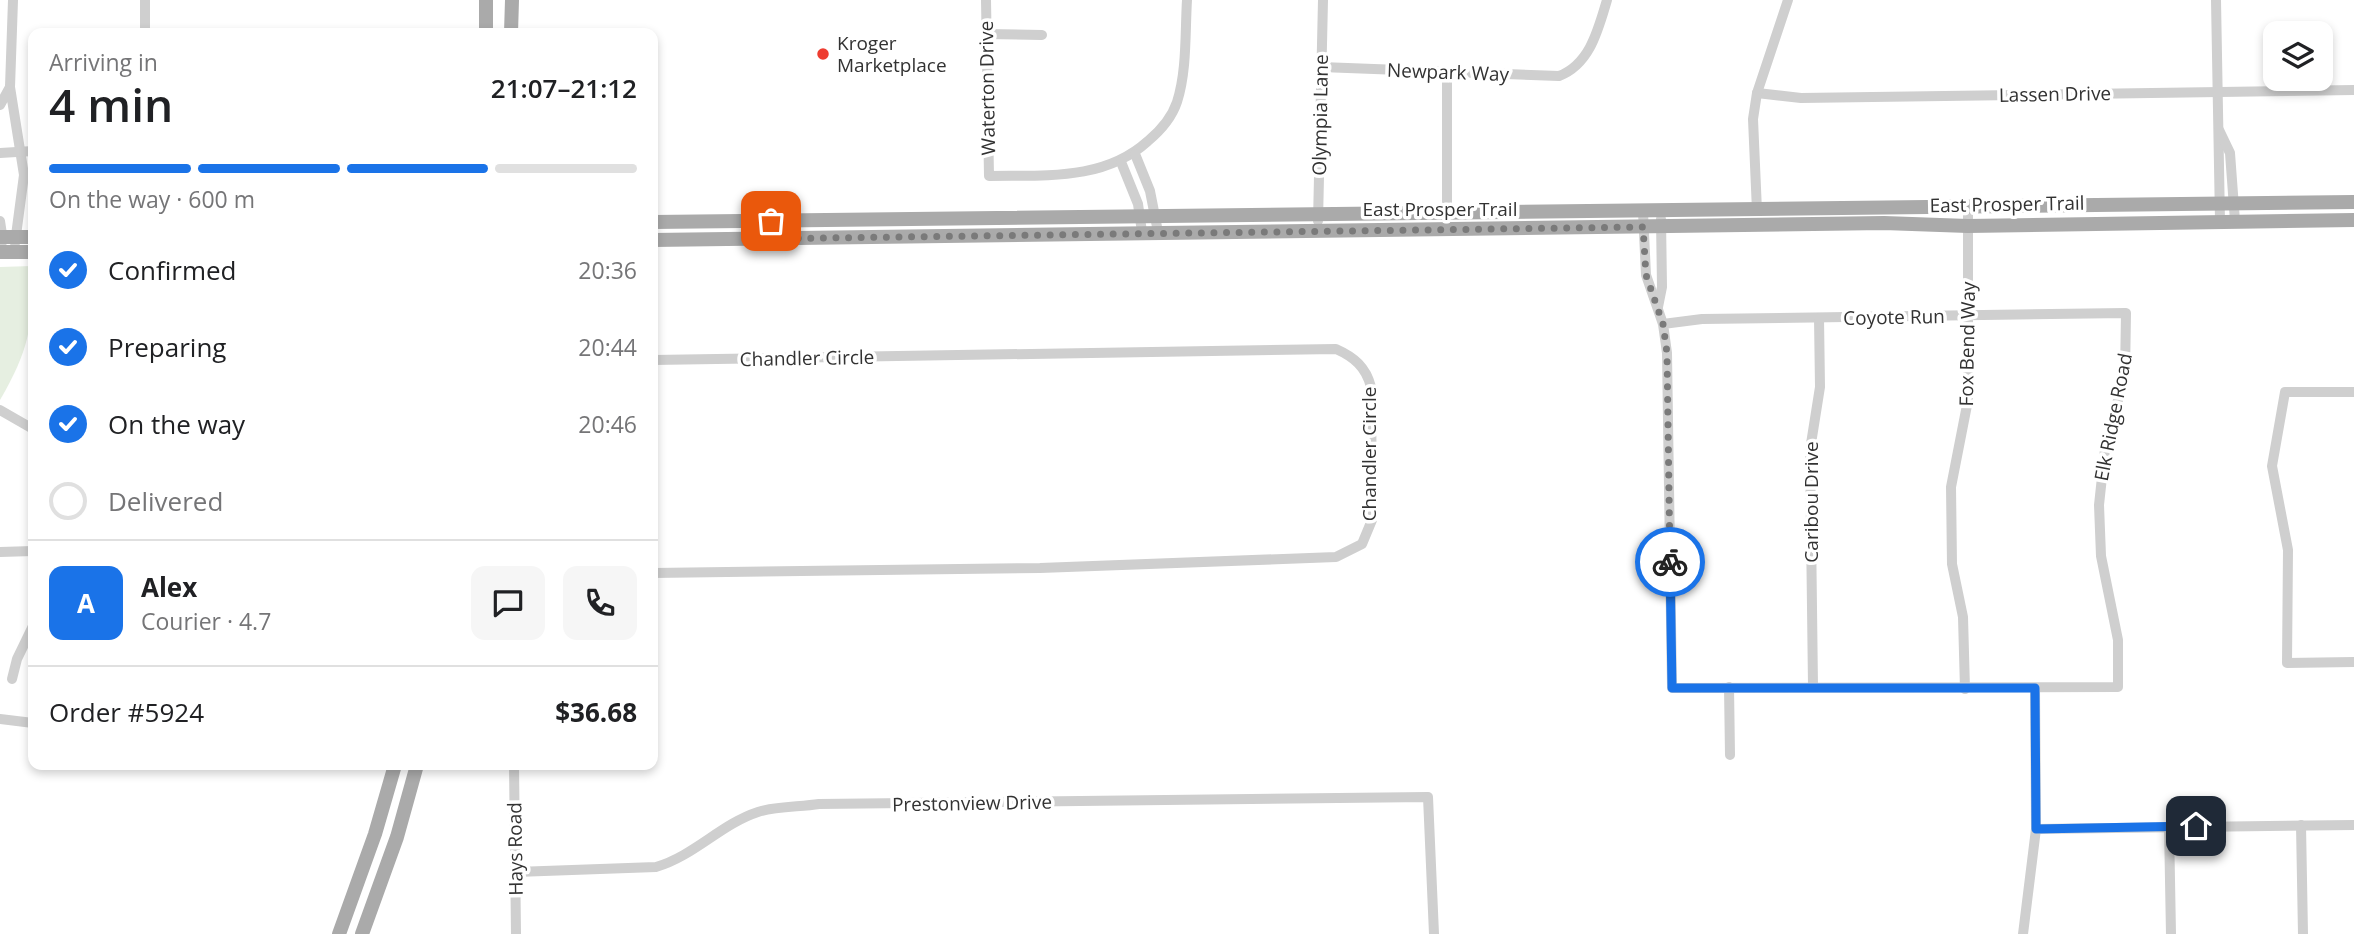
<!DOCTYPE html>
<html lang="en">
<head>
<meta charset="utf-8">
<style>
  body { margin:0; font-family:"Open Sans",sans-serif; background:#f6f6f6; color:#202124; height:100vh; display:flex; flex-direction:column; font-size:26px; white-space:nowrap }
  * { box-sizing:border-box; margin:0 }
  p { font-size:23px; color:#757577 }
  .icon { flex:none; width:38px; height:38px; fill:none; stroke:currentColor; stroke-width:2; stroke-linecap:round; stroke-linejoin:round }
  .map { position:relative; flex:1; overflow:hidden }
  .details { position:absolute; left:28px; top:28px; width:630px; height:742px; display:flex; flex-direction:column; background:#fff; border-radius:14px; box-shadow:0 4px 10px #0003 }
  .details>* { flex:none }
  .buttons { position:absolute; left:2263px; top:21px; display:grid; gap:14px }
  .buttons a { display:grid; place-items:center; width:70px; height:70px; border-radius:14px; background:#fff; box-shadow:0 4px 10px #0003; font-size:35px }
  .pin { position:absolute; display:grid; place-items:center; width:60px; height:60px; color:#fff; margin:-30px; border-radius:14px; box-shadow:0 4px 10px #0006 }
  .courier { position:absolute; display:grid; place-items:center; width:70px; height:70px; margin:-35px; border:5px solid #1a73e8; border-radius:50%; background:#fff; color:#222; box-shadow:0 2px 9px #0007 }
  .summary em { font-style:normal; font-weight:600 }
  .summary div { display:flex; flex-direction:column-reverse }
  .summary { display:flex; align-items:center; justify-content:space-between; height:119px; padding:0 21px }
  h1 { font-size:46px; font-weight:600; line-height:52px }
  .bar { display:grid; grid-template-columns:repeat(4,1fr); gap:10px 7px; align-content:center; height:84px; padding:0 21px }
  .bar i { height:9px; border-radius:5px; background:#e0e0e0 }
  .bar .current { background:#1a73e8 }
  .bar p { grid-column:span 4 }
  .line { display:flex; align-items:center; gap:18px; padding:0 21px; border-top:2px solid #e0e0e0 }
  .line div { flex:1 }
  .round { display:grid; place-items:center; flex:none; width:74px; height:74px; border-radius:14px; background:#f6f6f6 }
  ol { padding:0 21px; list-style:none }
  li { display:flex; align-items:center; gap:21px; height:77px }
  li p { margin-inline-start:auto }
  li .icon { padding:7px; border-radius:50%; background:#1a73e8; color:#fff; stroke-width:4 }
  li:last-child { color:#757577 }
  li i { width:38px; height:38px; border:4px solid #e0e0e0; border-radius:50% }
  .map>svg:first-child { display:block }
  .green { fill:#e6efe1 }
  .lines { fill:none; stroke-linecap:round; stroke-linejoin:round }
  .minor { stroke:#cfcfcf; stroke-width:10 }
  .major { stroke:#aaa; stroke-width:14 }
  .done { stroke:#7a7a7a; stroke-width:7; stroke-dasharray:0 12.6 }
  .route { stroke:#1a73e8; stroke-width:9 }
  .poi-dot { fill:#ee3c30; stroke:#fff; stroke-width:2.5 }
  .labels { text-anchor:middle; stroke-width:7; stroke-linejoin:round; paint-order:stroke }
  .poi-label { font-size:19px; fill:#323232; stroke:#fff; text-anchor:start }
  .street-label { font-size:19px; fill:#323232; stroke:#fff }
</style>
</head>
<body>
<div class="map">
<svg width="2354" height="934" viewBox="0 0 2354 934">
  <rect width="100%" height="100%" fill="#fff"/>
  <!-- green -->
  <path class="green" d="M32,266C34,324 29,350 0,400V267Z"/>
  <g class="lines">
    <!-- minor -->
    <g class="minor">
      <path d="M986,0L989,176C1045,175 1104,181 1148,141C1160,131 1172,117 1177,102C1187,71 1185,33 1187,0"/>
      <polyline points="2216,0 2220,221"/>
      <polyline points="145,33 145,0"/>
      <polyline points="986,34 1042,35"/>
      <path d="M1321,67L1559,76C1590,64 1598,30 1607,0"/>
      <polyline points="1447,72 1447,213"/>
      <polyline points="10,87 13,0"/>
      <polyline points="1757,93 1801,98 2354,90"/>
      <polyline points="0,105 10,87 24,175 15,243"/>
      <polyline points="2219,130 2230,153 2235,221"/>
      <polyline points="0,153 33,151"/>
      <polyline points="1135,154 1150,191 1158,232"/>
      <polyline points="1121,162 1138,204 1142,232"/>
      <polyline points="1757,211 1753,119 1757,93 1788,0"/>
      <polyline points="1643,212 1646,275 1663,324 1667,353 1672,688 2118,687 2118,640 2101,556 2099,505 2105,449 2125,374 2126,313 1702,319 1663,324"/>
      <polyline points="0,221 3,241"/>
      <polyline points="1318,221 1323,0"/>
      <polyline points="1658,307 1662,287 1661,219"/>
      <path d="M653,360L1336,349C1354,357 1366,367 1371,387L1372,520L1362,544L1336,557L1040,568L653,573"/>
      <polyline points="2354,392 2285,392 2272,466 2288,550 2287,663 2354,662"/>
      <polyline points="0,410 33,429"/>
      <polyline points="0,552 33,551"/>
      <polyline points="12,679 17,659 33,626"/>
      <polyline points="1813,686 1810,450 1820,387 1819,318"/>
      <polyline points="1729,687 1730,755"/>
      <polyline points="1965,689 1963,617 1952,564 1951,487 1968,400 1968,207"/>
      <polyline points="0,719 33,723"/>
      <polyline points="514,765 516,934"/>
      <polyline points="2301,825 2303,934"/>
      <polyline points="2169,826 2171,934"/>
      <polyline points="2036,829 2354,825"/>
      <path d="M516,872L656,867C694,856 721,824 758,812C776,806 800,807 819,804L1428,797L1434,934"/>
      <polyline points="2023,934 2036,829 2035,688"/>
    </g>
    <!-- major -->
    <g class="major">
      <polyline points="486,33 486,0"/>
      <polyline points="511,33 512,0"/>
      <polyline points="653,222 2354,202"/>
      <polyline points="0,237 33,237"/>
      <polyline points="653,240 1884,223 1968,226 2354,220"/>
      <polyline points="0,252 33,252"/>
      <polyline points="339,934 375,834 395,765"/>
      <polyline points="362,934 397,837 417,765"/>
    </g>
  </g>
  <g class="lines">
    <!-- done -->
    <polyline class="done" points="771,221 750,221 749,239 1643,227 1646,275 1663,324 1667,353 1670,562"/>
    <!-- route -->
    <polyline class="route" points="1670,562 1672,688 2035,688 2036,829 2196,826"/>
  </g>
  <!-- markers -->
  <circle class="poi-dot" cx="823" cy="54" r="7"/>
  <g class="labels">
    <!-- poi labels -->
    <g class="poi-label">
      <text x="837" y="50">Kroger<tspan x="837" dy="22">Marketplace</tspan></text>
    </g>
    <!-- street labels -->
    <g class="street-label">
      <text transform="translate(1448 72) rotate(2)" y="7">Newpark Way</text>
      <text transform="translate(987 88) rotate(-91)" y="7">Waterton Drive</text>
      <text transform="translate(2055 94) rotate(-1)" y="7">Lassen Drive</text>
      <text transform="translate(1320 115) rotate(-89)" y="7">Olympia Lane</text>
      <text transform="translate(2007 204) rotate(-1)" y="7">East Prosper Trail</text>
      <text x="1440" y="216">East Prosper Trail</text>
      <text transform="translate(1894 317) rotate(-1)" y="7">Coyote Run</text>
      <text transform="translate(1967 344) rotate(-89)" y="7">Fox Bend Way</text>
      <text transform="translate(807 358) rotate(-1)" y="7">Chandler Circle</text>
      <text transform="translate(2113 417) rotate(-79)" y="7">Elk Ridge Road</text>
      <text transform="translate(1369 454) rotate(-90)" y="7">Chandler Circle</text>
      <text transform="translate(1811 502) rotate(-90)" y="7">Caribou Drive</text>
      <text transform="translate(972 803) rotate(-1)" y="7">Prestonview Drive</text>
      <text transform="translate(515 849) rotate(-91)" y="7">Hays Road</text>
    </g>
  </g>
</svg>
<div class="buttons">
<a><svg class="icon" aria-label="layers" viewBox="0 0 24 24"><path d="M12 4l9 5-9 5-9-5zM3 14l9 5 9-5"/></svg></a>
</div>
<div class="pin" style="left:771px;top:221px;background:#ea580c"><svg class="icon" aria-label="bag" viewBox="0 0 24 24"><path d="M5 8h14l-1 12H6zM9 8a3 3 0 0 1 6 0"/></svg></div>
<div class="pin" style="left:2196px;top:826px;background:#1f2937"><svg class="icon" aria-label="home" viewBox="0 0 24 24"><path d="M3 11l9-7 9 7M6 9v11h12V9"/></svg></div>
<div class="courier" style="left:1670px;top:562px"><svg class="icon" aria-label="bike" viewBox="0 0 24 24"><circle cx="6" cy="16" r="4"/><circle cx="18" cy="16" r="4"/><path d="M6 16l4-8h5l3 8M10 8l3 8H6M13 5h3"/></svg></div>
<section class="details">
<div class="summary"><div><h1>4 min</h1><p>Arriving in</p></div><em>21:07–21:12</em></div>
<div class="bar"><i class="current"></i><i class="current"></i><i class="current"></i><i></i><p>On the way · 600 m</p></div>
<ol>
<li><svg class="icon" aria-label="check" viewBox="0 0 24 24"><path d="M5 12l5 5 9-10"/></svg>Confirmed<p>20:36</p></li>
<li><svg class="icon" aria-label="check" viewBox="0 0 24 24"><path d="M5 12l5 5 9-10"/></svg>Preparing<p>20:44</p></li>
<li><svg class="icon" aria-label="check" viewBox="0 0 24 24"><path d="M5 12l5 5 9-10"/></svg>On the way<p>20:46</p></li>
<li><i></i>Delivered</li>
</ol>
<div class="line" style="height:126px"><b class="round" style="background:#1a73e8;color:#fff">A</b><div><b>Alex</b><p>Courier · 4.7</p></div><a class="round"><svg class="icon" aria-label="chat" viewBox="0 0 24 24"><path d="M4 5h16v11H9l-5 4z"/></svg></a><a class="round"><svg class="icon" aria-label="phone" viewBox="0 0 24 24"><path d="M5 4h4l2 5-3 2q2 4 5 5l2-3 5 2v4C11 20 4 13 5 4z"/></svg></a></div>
<div class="line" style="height:91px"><div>Order #5924</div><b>$36.68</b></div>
</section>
</div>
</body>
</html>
